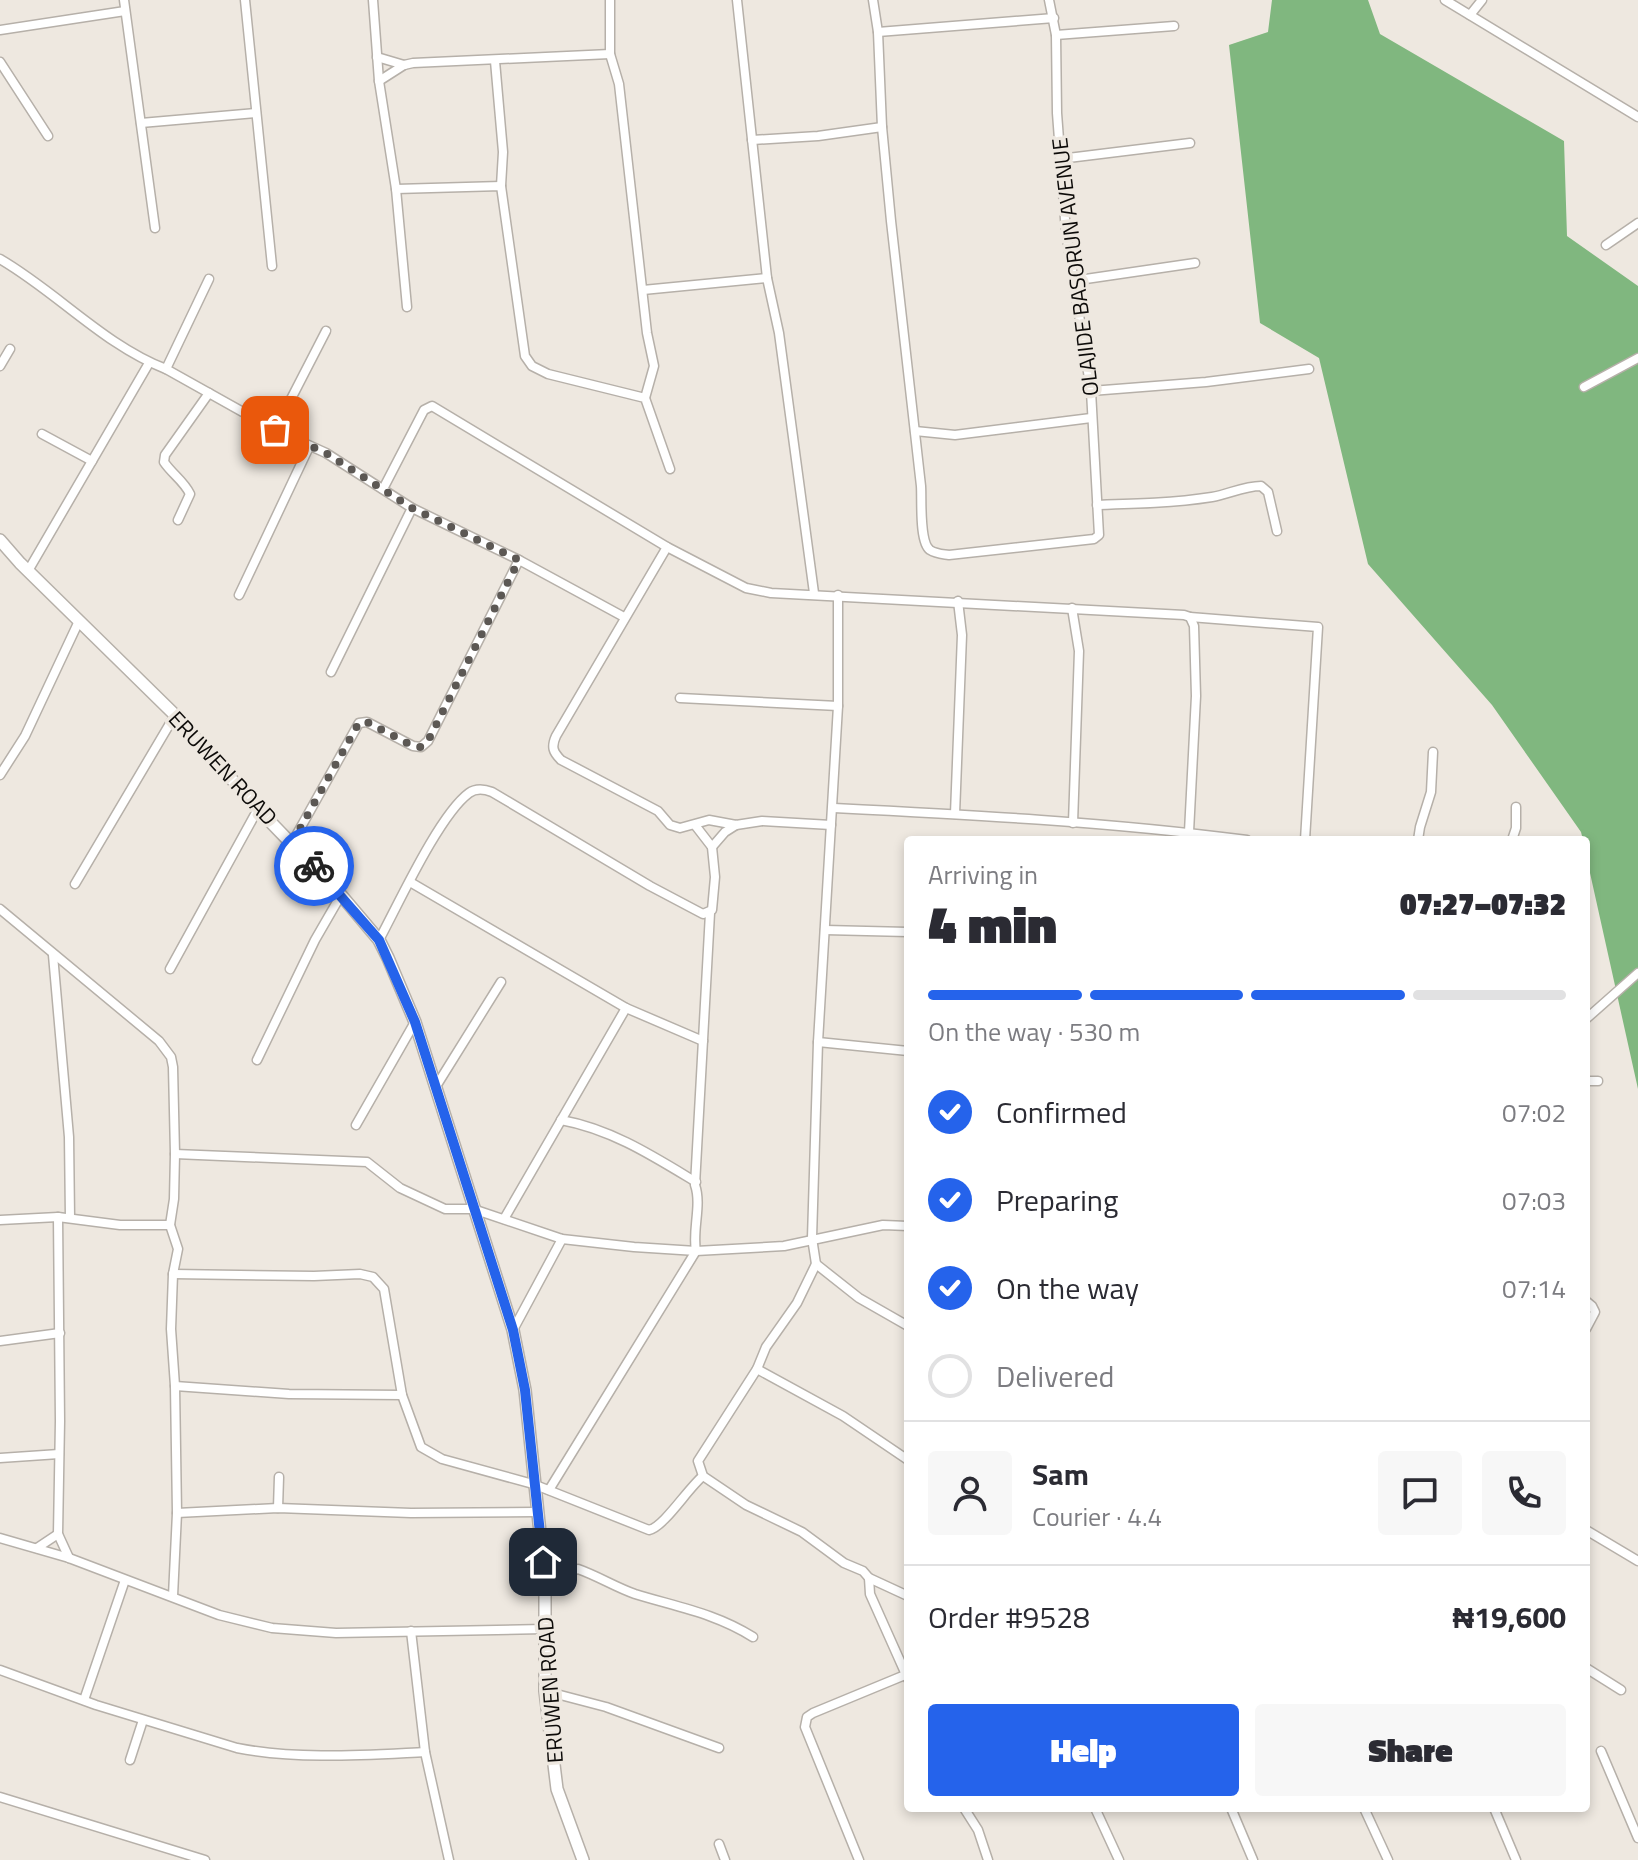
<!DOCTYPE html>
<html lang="en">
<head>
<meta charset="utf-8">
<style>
  body { margin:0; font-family:"Titillium Web",sans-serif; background:#f7f7f7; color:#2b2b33; height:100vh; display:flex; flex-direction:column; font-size:30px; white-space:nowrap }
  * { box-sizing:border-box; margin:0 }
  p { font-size:26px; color:#7c7c81 }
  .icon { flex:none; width:44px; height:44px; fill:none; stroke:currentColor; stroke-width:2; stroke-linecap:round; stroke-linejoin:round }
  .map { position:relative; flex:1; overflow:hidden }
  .drawer { position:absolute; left:904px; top:836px; width:686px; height:976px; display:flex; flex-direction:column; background:#fff; border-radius:8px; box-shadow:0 4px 12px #0003 }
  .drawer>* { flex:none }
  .pin { position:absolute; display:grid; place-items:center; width:68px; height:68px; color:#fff; margin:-34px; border-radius:16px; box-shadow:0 4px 12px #0006 }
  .courier { position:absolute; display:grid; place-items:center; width:80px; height:80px; margin:-40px; border:6px solid #2563eb; border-radius:50%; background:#fff; color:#222; box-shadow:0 2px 10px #0007 }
  .head em { font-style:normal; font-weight:800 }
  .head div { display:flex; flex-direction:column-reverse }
  .head { display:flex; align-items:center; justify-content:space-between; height:136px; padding:0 24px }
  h1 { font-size:52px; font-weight:800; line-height:60px }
  .bar { display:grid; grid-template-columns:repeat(4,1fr); gap:12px 8px; align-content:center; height:96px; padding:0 24px }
  .bar i { height:10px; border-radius:6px; background:#e1e1e2 }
  .bar .selected { background:#2563eb }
  .bar p { grid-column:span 4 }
  .line { display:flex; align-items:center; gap:20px; padding:0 24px; border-top:2px solid #e1e1e2 }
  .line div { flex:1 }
  .round { display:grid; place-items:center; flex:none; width:84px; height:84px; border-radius:8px; background:#f7f7f7 }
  ol { padding:0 24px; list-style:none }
  li { display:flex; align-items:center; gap:24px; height:88px }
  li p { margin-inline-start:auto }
  li .icon { padding:8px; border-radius:50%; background:#2563eb; color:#fff; stroke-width:4 }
  li:last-child { color:#7c7c81 }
  li i { width:44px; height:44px; border:4px solid #e1e1e2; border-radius:50% }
  .action { display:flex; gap:16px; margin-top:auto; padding:16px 24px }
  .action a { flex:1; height:92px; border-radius:8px; background:#2563eb; color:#fff; font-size:32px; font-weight:800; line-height:92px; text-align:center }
  .action a+a { background:#f7f7f7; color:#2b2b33 }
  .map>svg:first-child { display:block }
  .forest { fill:#80b77f }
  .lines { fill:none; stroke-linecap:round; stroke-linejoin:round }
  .street-casing { stroke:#b6b0a9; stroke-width:11 }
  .secondary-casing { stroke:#b6b0a9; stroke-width:14 }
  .street { stroke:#fff; stroke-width:8 }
  .secondary { stroke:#fff; stroke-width:11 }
  .done { stroke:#5c5854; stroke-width:8; stroke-dasharray:0 14.4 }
  .route { stroke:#2563eb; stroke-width:10 }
  .labels { text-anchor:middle; stroke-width:7; stroke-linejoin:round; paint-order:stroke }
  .street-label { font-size:22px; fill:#0d0b09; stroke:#eee8e0 }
</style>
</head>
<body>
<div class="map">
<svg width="1638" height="1860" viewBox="0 0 1638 1860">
  <rect width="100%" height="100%" fill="#eee8e0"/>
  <!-- forest -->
  <polygon class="forest" points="1272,0 1368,0 1380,34 1564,141 1567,236 1638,286 1638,1089 1586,855 1586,840 1583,840 1581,832 1492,705 1368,564 1319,358 1260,323 1229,45 1268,32"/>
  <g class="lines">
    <defs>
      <g id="street">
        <polyline points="124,0 155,228"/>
        <polyline points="245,0 272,266"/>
        <polyline points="373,0 379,81 396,189 407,307"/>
        <polyline points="610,0 610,54 619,84 647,333 654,366 645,398"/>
        <polyline points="737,0 767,278 779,333 814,593"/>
        <path d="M873,0L878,32L882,127L891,221L921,486C922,500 919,542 930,550C936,554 943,554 949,555L1094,539L1099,535L1091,391L1066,232L1057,113L1056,35L1049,0"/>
        <polyline points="1445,0 1638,117"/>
        <polyline points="1470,15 1482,0"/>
        <polyline points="0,30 125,11"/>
        <polyline points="878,32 1054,18"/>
        <polyline points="1056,35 1174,26"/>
        <polyline points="377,57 404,65"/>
        <polyline points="495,61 503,152 501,186"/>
        <polyline points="0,62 48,136"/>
        <polyline points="379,81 404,65 413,63 610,54"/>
        <polyline points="141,123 256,113"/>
        <polyline points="752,140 818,136 882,127"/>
        <polyline points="1060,159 1190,143"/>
        <polyline points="396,189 501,186 525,356 532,366 548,374 645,398 670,469"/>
        <polyline points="1606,245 1638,223"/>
        <path d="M0,259C57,292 104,345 166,369L275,430L326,453L412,508L519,560L624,617"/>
        <polyline points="1072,281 1195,263"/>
        <polyline points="643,290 767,278"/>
        <polyline points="0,366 10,349"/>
        <polyline points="166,369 209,279"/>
        <polyline points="1584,387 1638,358"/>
        <polyline points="1091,391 1206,382 1309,369"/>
        <polyline points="275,430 326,331"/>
        <polyline points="915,431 955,435 1091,418"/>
        <polyline points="42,434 92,461"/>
        <polyline points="383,489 424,410 432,406 667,547 746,588 771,593 1184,615 1190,617 1194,626 1196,696 1189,832"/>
        <path d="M1097,505C1135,504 1174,503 1212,497C1229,494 1244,486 1261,486L1268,492L1277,531"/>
        <path d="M178,520L190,494C184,481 172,474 164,462L165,455L209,393"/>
        <path d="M667,547L556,736C551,747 553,752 561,760L658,811L670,825L680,828L709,820L736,825L762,821L831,825"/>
        <polyline points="28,571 149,363"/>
        <polyline points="239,595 309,447"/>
        <polyline points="838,595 838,706 818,1042 812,1238 816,1264 797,1303 766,1347 757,1369 698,1461 703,1476 746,1505 802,1532 844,1563 863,1571 869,1578 870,1594 908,1679"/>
        <polyline points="1072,608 1079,651 1073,823"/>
        <polyline points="1190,617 1318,627 1305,840"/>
        <polyline points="331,672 412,508"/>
        <polyline points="680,698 838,706"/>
        <polyline points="0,775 25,736 79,621"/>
        <path d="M834,808C972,815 1110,822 1247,840"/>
        <polyline points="955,814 962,635 958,601"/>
        <polyline points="1418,840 1420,827 1431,792 1433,752"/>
        <polyline points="1512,840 1516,828 1516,807"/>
        <polyline points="292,843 359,723 367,722 413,746 421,747 428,741 519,560"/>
        <polyline points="712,847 725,832 736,825"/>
        <polyline points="410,882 626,1008 703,1041"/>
        <polyline points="75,884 175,715"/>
        <polyline points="0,909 159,1041 171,1057 173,1067 175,1154 174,1199 170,1225 178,1249 173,1274 171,1329 175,1386 177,1513 173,1596"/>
        <polyline points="825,930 908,932"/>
        <path d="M379,940C398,905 439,815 469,793C476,788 484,789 492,792L650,886L703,914L712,910L715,877L712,847L695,825"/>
        <polyline points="53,955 69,1137 70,1218"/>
        <polyline points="170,969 258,809"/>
        <polyline points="1586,1019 1638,973"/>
        <polyline points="818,1042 908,1051"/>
        <polyline points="257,1060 315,940 341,895"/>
        <polyline points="1586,1081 1598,1081"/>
        <polyline points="435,1088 501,982"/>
        <path d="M561,1120C611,1129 653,1156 696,1182"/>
        <polyline points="356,1125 415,1022"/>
        <polyline points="175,1154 367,1162 400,1188 445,1209 473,1209 562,1239 634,1247 696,1251 784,1246 883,1225 908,1226"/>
        <polyline points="58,1217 60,1421 58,1534 69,1558"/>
        <polyline points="504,1219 626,1008"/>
        <polyline points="0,1220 58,1217 120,1225 170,1225"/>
        <polyline points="816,1264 859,1298 908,1326"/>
        <path d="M173,1274L314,1276L360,1274L373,1277L384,1289L402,1395L421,1447L442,1459L533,1484L649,1530C664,1527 688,1488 703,1476"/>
        <polyline points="1586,1301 1592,1306 1595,1312 1586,1329"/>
        <polyline points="513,1330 562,1239"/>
        <polyline points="0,1341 60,1333"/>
        <polyline points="757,1369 843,1416 908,1460"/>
        <polyline points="175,1386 289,1394 402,1395"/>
        <polyline points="0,1458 59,1454"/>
        <path d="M549,1490L696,1251C692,1230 702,1205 695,1185L710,913"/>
        <polyline points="278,1508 279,1477"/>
        <polyline points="177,1513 278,1508 411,1513 536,1512"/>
        <polyline points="1586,1530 1638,1561"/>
        <polyline points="0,1538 69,1558 219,1615 272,1628 336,1633 544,1629"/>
        <polyline points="37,1548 58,1534"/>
        <polyline points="869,1578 908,1596"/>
        <path d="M545,1580L578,1569C598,1576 615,1587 635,1594C677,1607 715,1613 753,1637"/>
        <polyline points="411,1631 425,1752 449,1860"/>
        <polyline points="1586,1668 1621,1690"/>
        <path d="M0,1670L96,1705L237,1748C298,1760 363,1755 425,1752"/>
        <polyline points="545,1691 606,1707 719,1748"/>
        <polyline points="84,1700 125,1580"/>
        <polyline points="1601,1751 1638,1838"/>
        <polyline points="130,1760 143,1720"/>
        <polyline points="0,1797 205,1860"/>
        <polyline points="964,1808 978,1830 988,1860"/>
        <polyline points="1095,1808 1119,1860"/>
        <polyline points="1231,1808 1253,1860"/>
        <polyline points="1364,1808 1388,1860"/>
        <polyline points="1494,1808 1516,1860"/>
        <polyline points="719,1844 725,1860"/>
        <polyline points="859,1860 805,1727 807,1717 813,1713 905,1675"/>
      </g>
      <polyline id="secondary" points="0,540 20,563 175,715 258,809 341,895 379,940 388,958 415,1022 513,1330 525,1390 545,1580 545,1691 557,1789 583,1860"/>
    </defs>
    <!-- street casing -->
    <use href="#street" class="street-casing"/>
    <!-- secondary casing -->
    <use href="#secondary" class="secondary-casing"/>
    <!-- street -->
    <use href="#street" class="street"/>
    <!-- secondary -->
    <use href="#secondary" class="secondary"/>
  </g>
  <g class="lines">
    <!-- done -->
    <polyline class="done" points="275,430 326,453 412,508 519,560 428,741 421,747 413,746 367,722 359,723 356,728 292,843 314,866"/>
    <!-- route -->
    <polyline class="route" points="314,866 379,940 415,1022 513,1330 525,1390 543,1562"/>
  </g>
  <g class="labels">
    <!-- street labels -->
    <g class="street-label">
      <text transform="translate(1075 267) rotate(-97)" y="8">OLAJIDE BASORUN AVENUE</text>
      <text transform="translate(223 768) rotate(47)" y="8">ERUWEN ROAD</text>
      <text transform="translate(550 1690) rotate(-94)" y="8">ERUWEN ROAD</text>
    </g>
  </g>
</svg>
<div class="pin" style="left:275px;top:430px;background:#ea580c"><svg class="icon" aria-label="bag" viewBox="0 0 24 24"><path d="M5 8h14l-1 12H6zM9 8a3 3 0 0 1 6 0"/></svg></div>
<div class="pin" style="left:543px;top:1562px;background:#1f2937"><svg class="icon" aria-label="home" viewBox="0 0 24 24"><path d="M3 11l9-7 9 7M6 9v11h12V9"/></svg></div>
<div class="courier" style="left:314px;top:866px"><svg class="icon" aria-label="bike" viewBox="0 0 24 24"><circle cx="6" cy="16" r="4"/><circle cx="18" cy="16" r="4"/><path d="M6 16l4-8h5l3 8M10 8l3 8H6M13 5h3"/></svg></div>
<section class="drawer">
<div class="head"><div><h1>4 min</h1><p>Arriving in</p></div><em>07:27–07:32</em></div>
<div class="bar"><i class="selected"></i><i class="selected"></i><i class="selected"></i><i></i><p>On the way · 530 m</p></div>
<ol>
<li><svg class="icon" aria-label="check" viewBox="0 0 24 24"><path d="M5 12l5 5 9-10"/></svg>Confirmed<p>07:02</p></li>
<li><svg class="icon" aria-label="check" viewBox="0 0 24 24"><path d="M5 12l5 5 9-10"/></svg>Preparing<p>07:03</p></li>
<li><svg class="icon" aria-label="check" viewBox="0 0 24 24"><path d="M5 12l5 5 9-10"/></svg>On the way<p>07:14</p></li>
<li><i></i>Delivered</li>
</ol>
<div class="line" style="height:144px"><a class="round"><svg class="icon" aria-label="person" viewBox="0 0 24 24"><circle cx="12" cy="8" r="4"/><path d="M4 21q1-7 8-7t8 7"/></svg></a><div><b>Sam</b><p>Courier · 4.4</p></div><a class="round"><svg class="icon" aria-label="chat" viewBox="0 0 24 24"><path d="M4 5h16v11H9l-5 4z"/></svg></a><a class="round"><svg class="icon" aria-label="phone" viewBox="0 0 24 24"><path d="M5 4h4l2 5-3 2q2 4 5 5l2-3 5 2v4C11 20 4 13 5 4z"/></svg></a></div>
<div class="line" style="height:104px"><div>Order #9528</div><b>₦19,600</b></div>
<div class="action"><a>Help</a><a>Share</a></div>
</section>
</div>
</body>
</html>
